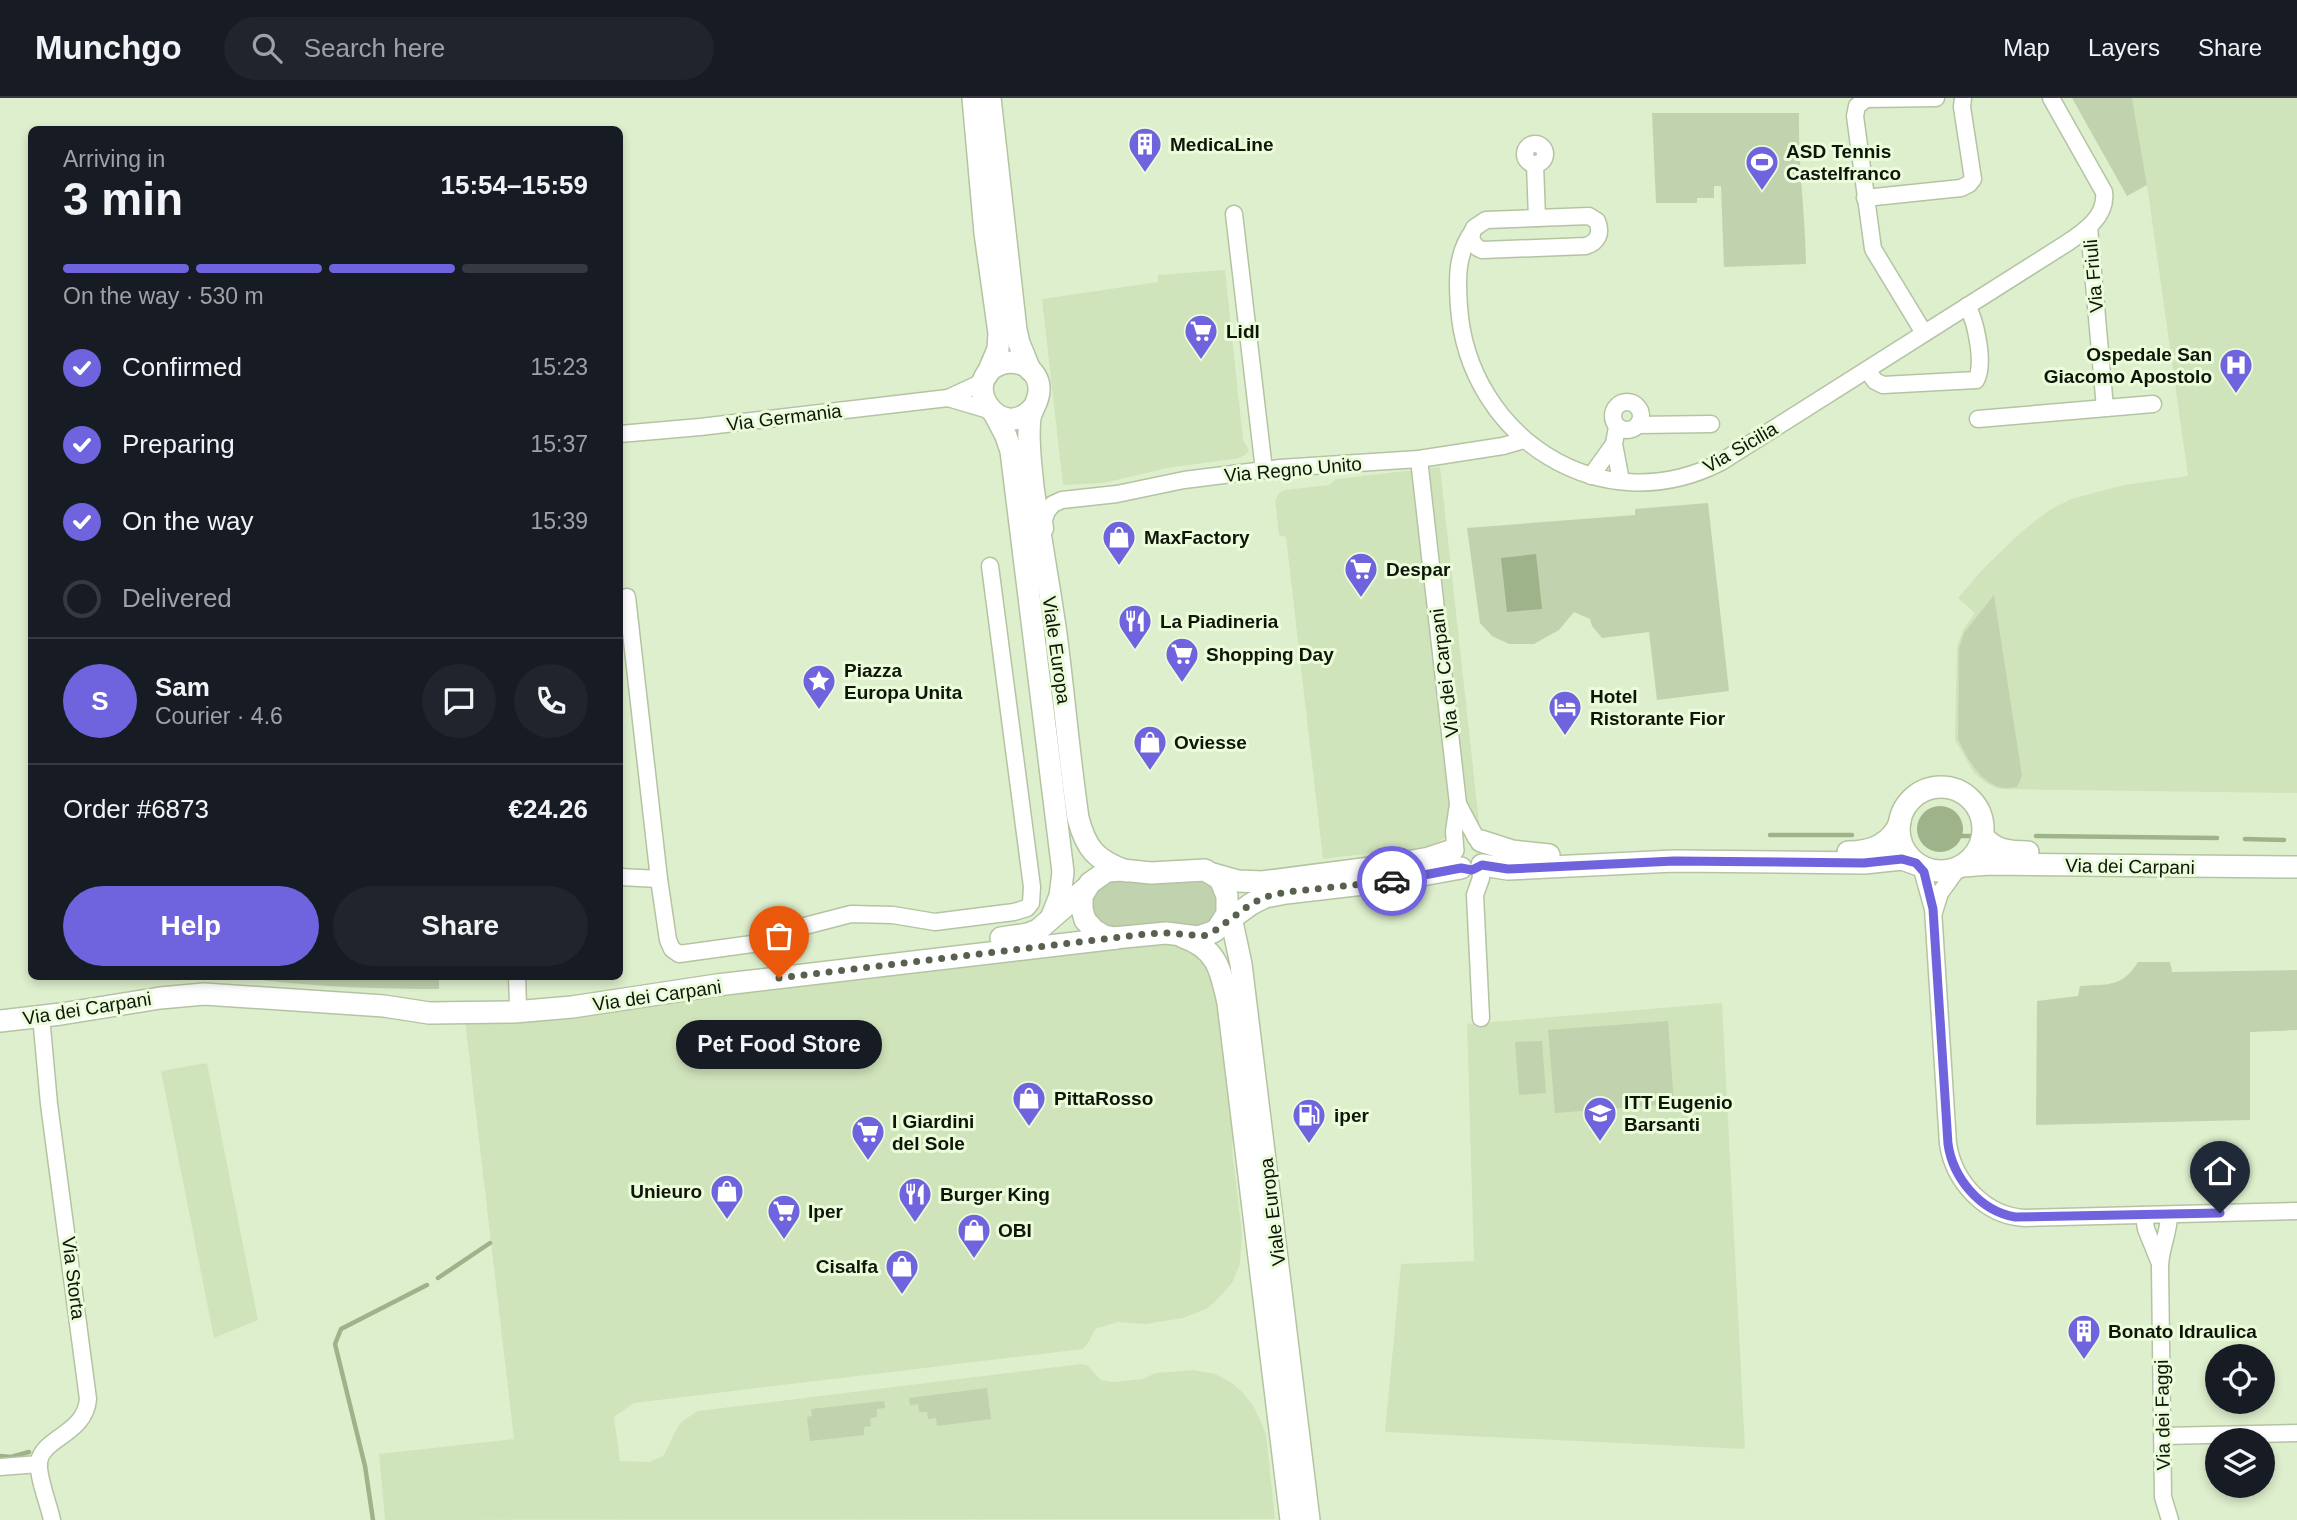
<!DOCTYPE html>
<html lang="en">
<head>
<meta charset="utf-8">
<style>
  body { margin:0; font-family:Helvetica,sans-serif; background:#20242c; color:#f1f3f6; height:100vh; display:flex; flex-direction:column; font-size:26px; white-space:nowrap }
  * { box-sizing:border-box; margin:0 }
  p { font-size:23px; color:#9ea1a6 }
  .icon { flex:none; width:38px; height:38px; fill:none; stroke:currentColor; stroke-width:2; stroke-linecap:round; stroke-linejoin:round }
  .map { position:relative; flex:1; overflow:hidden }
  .drawer { position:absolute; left:28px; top:28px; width:595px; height:854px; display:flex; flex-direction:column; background:#171b24; border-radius:10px; box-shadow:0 4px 10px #0003 }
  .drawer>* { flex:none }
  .controls { position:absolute; left:2205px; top:1246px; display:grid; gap:14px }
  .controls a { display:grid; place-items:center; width:70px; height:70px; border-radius:50%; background:#171b24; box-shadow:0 4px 10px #0003; font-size:35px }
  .pin { position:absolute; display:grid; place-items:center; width:60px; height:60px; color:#fff; margin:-72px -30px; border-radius:50% 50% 50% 0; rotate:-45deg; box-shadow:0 0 7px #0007 }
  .pin .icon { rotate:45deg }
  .courier { position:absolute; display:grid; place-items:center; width:70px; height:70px; margin:-35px; border:5px solid #7064de; border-radius:50%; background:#fff; color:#222; box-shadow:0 2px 9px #0007 }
  .bubble { position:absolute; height:49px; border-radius:24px; background:#171b24; box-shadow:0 4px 10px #0003; font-size:23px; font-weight:600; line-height:49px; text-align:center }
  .headline em { font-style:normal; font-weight:600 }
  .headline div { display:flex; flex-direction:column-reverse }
  .headline { display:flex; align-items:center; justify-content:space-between; height:119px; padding:0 35px }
  h1 { font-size:46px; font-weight:600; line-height:52px }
  .bar { display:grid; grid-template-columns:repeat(4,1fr); gap:10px 7px; align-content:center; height:84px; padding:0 35px }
  .bar i { height:9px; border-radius:5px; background:#363941 }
  .bar .on { background:#7064de }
  .bar p { grid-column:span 4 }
  .line { display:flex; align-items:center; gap:18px; padding:0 35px; border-top:2px solid #363941 }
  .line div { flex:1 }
  .round { display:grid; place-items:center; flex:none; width:74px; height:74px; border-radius:37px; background:#20242c }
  ol { padding:0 35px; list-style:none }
  li { display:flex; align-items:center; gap:21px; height:77px }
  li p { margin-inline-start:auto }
  li .icon { padding:7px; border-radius:50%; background:#7064de; color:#fff; stroke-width:4 }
  li:last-child { color:#9ea1a6 }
  li i { width:38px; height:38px; border:4px solid #363941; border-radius:50% }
  .button { display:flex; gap:14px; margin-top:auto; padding:14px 35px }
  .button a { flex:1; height:80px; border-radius:42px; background:#7064de; color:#fff; font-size:28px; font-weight:600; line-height:80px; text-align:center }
  .button a+a { background:#20242c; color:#f1f3f6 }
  header { display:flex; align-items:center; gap:42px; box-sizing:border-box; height:98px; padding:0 35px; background:#171b24; border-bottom:2px solid #363941 }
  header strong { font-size:33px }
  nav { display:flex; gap:38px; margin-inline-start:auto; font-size:24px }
  .search { width:490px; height:63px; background:#20242c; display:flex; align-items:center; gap:18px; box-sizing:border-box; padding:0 24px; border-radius:38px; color:#9ea1a6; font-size:26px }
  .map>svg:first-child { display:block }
  .built { fill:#d0e4bb }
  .green { fill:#c0d2ae }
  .water { fill:#9fb38a }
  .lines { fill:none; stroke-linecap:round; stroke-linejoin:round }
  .stream { stroke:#9fb38a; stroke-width:4.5 }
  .street-casing { stroke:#b4c4a3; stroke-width:19 }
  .secondary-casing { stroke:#b4c4a3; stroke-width:24 }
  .street { stroke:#fff; stroke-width:16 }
  .secondary { stroke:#fff; stroke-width:21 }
  .done { stroke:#58614e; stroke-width:7; stroke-dasharray:0 12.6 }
  .route { stroke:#7064de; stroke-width:9 }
  .labels { text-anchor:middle; stroke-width:6; stroke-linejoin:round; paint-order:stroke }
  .poi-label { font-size:19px; font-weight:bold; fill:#10150a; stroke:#ebfcda; text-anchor:start }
  .street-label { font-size:19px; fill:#10150a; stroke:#ebfcda }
</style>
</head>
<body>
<header>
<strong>Munchgo</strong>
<div class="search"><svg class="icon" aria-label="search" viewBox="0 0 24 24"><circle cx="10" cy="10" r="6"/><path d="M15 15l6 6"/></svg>Search here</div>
<nav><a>Map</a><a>Layers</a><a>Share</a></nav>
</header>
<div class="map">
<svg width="2297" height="1422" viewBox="0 0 2297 1422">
  <rect width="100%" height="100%" fill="#deefcd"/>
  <!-- built -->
  <g class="built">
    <polygon points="2132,0 2297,0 2297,695 1998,691 1986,685 1974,675 1955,642 1957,549 1963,532 1975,515 1958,500 1983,471 2020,435 2048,413 2071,401 2124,387 2188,378 2147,87"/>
    <polygon points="1225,172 1243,342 1249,352 1246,356 1240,360 1167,370 1104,385 1063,387 1042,201 1158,184 1158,177"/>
    <polygon points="1440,369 1479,724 1454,734 1425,752 1381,759 1372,755 1323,761 1286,439 1279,437 1275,403 1279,395 1285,392 1329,387 1336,381"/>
    <polygon points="1148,844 1175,844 1193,849 1214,877 1235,1015 1232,1051 1242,1136 1240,1166 1232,1185 1214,1205 1206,1211 1183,1220 1146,1226 1117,1224 1095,1231 1090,1242 1083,1251 634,1305 614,1319 620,1363 650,1364 664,1357 678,1328 684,1322 698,1313 1081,1266 1087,1267 1101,1282 1113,1284 1143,1281 1156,1275 1194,1272 1215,1276 1232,1285 1243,1295 1254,1309 1266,1336 1275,1421 385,1422 379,1356 514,1341 465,922"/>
    <polygon points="1722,905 1745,1351 1385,1334 1401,1166 1474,1163 1467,926"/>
    <polygon points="207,965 258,1222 214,1240 161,973"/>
  </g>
  <!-- green -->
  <g class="green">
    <polygon points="2072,0 2132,0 2147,87 2127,98"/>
    <path d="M1652,15H1799C1798,65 1805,115 1806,166L1724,169L1721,88H1714V100H1697V105H1656Z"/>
    <polygon points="1708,405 1729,593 1657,602 1649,534 1602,540 1592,528 1590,521 1574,514 1559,532 1534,546 1509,546 1492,538 1480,525 1467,430 1635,417 1635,411"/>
    <path d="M1994,497L2022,678L2017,689C2012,689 2005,691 2000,689C1980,684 1966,659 1958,641L1959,550L1964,535Z"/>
    <path d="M1196,780C1224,791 1226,812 1202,829L1110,831L1094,820L1090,805L1100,786L1118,781Z"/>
    <path d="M2138,864H2170L2172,874L2297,872V932L2250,934V1022L2036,1027L2037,903L2078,898L2080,888C2107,886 2122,890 2138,864Z"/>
    <path d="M260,879H439V891C380,891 321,889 262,882Z"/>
    <polygon points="1668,923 1674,1006 1555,1015 1548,932"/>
    <polygon points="1542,943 1546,995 1519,997 1515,944"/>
    <polygon points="987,1290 991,1321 937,1328 936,1320 928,1321 927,1314 919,1314 918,1306 910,1307 909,1300"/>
    <polygon points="884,1303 885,1310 877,1311 877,1319 870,1320 871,1328 864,1329 864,1337 810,1343 807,1319 812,1318 811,1311"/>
  </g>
  <!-- water -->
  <g class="water">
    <polygon points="1536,456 1542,511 1507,514 1501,460"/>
    <circle cx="1940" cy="731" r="23"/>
  </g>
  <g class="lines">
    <!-- stream -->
    <g class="stream">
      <polyline points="1770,737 1852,737"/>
      <polyline points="1958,738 1971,738"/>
      <polyline points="2036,738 2217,740"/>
      <polyline points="2245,741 2284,742"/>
      <polyline points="438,1180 490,1145"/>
      <polyline points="0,1358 11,1359 29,1354"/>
      <polyline points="373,1422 365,1368 335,1246 341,1231 427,1187"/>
    </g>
    <defs>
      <g id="street">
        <circle cx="1535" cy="56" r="10"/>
        <polyline points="1535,66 1537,120"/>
        <polyline points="1865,100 1961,90 1969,86 1973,81 1962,9 1963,0"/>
        <polyline points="1234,116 1264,372"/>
        <path d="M1589,118L1597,123C1602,135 1598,144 1586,148L1482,152C1472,148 1469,139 1474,130L1486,122Z"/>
        <polyline points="2089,129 2105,310"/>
        <path d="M1473,133C1456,156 1457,182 1459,209C1468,339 1601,426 1721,364L2067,145C2085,133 2107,118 2104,94L2051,0"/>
        <polyline points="1924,235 1873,151 1855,18 1857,8 1866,1 1936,0"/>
        <path d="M1867,272L1875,283L1883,287L1976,282C1985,266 1976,223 1967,208"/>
        <polyline points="948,300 992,313"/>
        <circle cx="1627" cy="318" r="14"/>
        <polyline points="1978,321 2153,306"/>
        <polyline points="1638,327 1711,326"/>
        <polyline points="1617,329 1614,346 1621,383"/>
        <polyline points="620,336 700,329 948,300 976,287 985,280"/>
        <polyline points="1419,361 1458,706 1454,734 1455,747"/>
        <polyline points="1591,378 1614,346"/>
        <polyline points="1045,431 1044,422 1047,413 1053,406 1062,402 1117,396 1184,382 1280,370 1419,361 1503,348 1524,342"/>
        <polyline points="1458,706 1476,740"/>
        <path d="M1921,768L1933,811L1948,1046C1954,1084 1985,1118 2025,1120L2297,1113"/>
        <polyline points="1480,769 1481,780 1475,797 1481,920"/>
        <polyline points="620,779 659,781 627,499"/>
        <polyline points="659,781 668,842 672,851 679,856 774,843 797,830 851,816 893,817 935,824 1014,814 1027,810 1031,805 1032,789 990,468"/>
        <polyline points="1934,814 1940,795 1958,770"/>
        <polyline points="517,878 518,908 519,911 525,913"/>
        <path d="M41,918L49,1006L88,1301C85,1336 44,1339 39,1363C37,1378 49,1407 52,1422"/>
        <path d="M2169,1117C2169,1135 2160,1151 2160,1169L2163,1399L2170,1422"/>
        <polyline points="2144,1118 2146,1131 2159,1163"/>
        <polyline points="2163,1338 2297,1335"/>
        <polyline points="0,1369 39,1366"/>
      </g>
      <g id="secondary">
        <polyline points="973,0 985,135 999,235 998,251 987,277"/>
        <polyline points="990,0 1016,232 1019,245 1030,272"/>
        <path d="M1034,309C1000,348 957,282 1001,266C1009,263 1018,264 1026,268C1033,273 1039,281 1039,290C1040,302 1032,310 1030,320C1027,342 1031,367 1033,389C1040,438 1049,487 1056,536C1064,597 1069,659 1078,720C1086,751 1096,762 1126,773"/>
        <polyline points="994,315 1006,338 1011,353 1063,774 1060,798 1052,818"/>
        <circle cx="1941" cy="731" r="42"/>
        <path d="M1983,738C1995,753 2010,754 2028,754"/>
        <polyline points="1481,743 1512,753 1549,757"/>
        <path d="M1848,754C1869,754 1891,747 1900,724"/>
        <polyline points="1482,767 1508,771 1674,763 1864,765 1902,761 1916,766"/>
        <polyline points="1963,768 1990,766 2297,769"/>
        <polyline points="1213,776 1238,783 1262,784 1386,768 1429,760 1453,752"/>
        <polyline points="1229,810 1241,866 1309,1422"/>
        <polyline points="1218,830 1227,816 1227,798 1220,781 1205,772 1151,775 1122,772 1107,773 1090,785 1082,798 1082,811 1085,822 1094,832 1104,838 1114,840 1166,835 1198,839 1213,834 1251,806 1265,799 1286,795 1389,783 1461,770"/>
        <path d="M1183,839C1217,850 1221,873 1228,905L1291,1422"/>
        <polyline points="1001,840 1028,836 1038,832 1085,791"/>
        <polyline points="0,923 61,916 160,900 204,896 384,908 429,915 514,914 572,909 717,887 1117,840"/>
      </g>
    </defs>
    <!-- street casing -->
    <use href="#street" class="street-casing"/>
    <!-- secondary casing -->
    <use href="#secondary" class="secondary-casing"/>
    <!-- street -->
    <use href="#street" class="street"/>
    <!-- secondary -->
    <use href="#secondary" class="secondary"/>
  </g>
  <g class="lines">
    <!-- done -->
    <polyline class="done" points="779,880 1146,836 1166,835 1203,838 1213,834 1251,806 1265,799 1286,794 1392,783"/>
    <!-- route -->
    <path class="route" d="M1392,783L1461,770L1472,772L1482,767L1508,771L1674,763L1864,765L1902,761L1916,765L1924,774L1933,811L1948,1046C1953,1080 1980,1113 2015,1119L2220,1115"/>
  </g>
  <!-- icons -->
  <defs>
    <symbol id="building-pin" viewBox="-11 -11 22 30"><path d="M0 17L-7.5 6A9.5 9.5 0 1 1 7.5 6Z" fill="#7064de" stroke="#ebfcda"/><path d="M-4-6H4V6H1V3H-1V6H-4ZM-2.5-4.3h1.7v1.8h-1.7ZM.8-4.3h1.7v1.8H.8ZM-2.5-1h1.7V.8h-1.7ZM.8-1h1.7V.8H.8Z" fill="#fff"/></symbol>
    <symbol id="stadium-pin" viewBox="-11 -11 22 30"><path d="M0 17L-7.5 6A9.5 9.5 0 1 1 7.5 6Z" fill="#7064de" stroke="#ebfcda"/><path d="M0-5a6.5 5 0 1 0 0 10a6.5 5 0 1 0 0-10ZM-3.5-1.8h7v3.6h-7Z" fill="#fff"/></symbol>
    <symbol id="supermarket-pin" viewBox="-11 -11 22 30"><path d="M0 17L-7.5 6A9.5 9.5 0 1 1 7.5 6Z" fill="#7064de" stroke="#ebfcda"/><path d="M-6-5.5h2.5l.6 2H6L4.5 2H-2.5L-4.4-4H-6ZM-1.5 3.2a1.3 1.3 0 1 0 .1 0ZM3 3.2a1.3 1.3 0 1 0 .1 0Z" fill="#fff"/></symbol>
    <symbol id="hospital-pin" viewBox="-11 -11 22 30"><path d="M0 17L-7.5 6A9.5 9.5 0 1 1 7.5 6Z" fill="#7064de" stroke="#ebfcda"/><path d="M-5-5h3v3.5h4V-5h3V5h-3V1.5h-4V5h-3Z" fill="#fff"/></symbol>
    <symbol id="shop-pin" viewBox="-11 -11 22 30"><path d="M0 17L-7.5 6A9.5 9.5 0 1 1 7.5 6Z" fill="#7064de" stroke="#ebfcda"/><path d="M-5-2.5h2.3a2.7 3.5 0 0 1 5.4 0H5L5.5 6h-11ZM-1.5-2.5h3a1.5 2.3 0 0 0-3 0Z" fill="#fff"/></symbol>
    <symbol id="restaurant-pin" viewBox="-11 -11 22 30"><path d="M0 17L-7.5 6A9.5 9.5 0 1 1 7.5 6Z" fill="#7064de" stroke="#ebfcda"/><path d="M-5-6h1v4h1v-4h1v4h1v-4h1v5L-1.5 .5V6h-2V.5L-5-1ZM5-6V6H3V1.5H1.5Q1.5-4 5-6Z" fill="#fff"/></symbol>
    <symbol id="sight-pin" viewBox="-11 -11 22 30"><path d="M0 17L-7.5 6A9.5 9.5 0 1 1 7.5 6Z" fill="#7064de" stroke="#ebfcda"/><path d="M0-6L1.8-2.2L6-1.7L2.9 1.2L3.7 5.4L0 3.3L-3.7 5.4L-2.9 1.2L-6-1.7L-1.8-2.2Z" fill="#fff"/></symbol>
    <symbol id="hotel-pin" viewBox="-11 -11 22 30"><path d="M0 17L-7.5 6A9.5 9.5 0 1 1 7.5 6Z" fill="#7064de" stroke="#ebfcda"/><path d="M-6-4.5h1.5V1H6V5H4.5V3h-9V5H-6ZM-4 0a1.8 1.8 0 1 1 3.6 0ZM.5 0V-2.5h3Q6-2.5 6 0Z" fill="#fff"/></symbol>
    <symbol id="school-pin" viewBox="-11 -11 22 30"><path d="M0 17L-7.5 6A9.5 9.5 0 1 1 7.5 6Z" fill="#7064de" stroke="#ebfcda"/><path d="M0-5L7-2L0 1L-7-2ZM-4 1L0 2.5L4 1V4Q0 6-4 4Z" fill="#fff"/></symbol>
    <symbol id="fuel-pin" viewBox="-11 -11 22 30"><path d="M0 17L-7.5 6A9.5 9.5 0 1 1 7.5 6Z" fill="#7064de" stroke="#ebfcda"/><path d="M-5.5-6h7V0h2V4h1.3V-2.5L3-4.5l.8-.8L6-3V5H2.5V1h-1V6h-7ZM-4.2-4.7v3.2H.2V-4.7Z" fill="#fff"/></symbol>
  </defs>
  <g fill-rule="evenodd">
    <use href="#building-pin" x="1126" y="27" width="38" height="52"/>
    <use href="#stadium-pin" x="1743" y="45" width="38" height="52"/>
    <use href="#supermarket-pin" x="1182" y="214" width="38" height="52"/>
    <use href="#hospital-pin" x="2217" y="248" width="38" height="52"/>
    <use href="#shop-pin" x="1100" y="420" width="38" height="52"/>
    <use href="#supermarket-pin" x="1342" y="452" width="38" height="52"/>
    <use href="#restaurant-pin" x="1116" y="504" width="38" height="52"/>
    <use href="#supermarket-pin" x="1163" y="537" width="38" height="52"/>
    <use href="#sight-pin" x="800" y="564" width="38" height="52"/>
    <use href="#hotel-pin" x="1546" y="590" width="38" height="52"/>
    <use href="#shop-pin" x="1131" y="625" width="38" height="52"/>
    <use href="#shop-pin" x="1010" y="981" width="38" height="52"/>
    <use href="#school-pin" x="1581" y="996" width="38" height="52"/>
    <use href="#fuel-pin" x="1290" y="998" width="38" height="52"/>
    <use href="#supermarket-pin" x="849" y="1015" width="38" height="52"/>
    <use href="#shop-pin" x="708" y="1074" width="38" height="52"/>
    <use href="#restaurant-pin" x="896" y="1077" width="38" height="52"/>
    <use href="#supermarket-pin" x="765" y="1094" width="38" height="52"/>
    <use href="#shop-pin" x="955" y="1113" width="38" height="52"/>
    <use href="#shop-pin" x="883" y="1149" width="38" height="52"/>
    <use href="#building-pin" x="2065" y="1214" width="38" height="52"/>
  </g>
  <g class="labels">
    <!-- poi labels -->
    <g class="poi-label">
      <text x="1170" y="53">MedicaLine</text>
      <text x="1786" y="60">ASD Tennis<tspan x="1786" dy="22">Castelfranco</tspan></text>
      <text x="1226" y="240">Lidl</text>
      <text x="2212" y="263" text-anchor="end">Ospedale San<tspan x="2212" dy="22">Giacomo Apostolo</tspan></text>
      <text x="1144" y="446">MaxFactory</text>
      <text x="1386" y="478">Despar</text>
      <text x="1160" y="530">La Piadineria</text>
      <text x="1206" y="563">Shopping Day</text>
      <text x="844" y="579">Piazza<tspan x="844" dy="22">Europa Unita</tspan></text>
      <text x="1590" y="605">Hotel<tspan x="1590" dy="22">Ristorante Fior</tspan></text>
      <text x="1174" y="651">Oviesse</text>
      <text x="1054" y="1007">PittaRosso</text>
      <text x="1624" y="1011">ITT Eugenio<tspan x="1624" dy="22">Barsanti</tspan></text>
      <text x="1334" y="1024">iper</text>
      <text x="892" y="1030">I Giardini<tspan x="892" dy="22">del Sole</tspan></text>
      <text x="702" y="1100" text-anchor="end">Unieuro</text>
      <text x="940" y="1103">Burger King</text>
      <text x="808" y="1120">Iper</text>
      <text x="998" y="1139">OBI</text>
      <text x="878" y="1175" text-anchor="end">Cisalfa</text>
      <text x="2108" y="1240">Bonato Idraulica</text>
    </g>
    <!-- street labels -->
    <g class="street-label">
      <text transform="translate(2093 178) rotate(-95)" y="7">Via Friuli</text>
      <text transform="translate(784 319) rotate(-7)" y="7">Via Germania</text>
      <text transform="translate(1740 349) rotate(-30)" y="7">Via Sicilia</text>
      <text transform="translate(1293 371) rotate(-5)" y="7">Via Regno Unito</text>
      <text transform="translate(1057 552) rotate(82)" y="7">Viale Europa</text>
      <text transform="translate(1444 575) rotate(-97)" y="7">Via dei Carpani</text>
      <text transform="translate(2130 768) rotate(1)" y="7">Via dei Carpani</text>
      <text transform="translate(657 897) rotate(-8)" y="7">Via dei Carpani</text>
      <text transform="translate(87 910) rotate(-9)" y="7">Via dei Carpani</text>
      <text transform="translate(1272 1114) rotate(-97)" y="7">Viale Europa</text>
      <text transform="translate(74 1180) rotate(83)" y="7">Via Storta</text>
      <text transform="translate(2162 1317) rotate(-91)" y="7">Via dei Faggi</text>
    </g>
  </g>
</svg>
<div class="controls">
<a><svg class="icon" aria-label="locate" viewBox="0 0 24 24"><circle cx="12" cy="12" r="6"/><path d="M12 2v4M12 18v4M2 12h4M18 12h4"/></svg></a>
<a><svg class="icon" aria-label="layers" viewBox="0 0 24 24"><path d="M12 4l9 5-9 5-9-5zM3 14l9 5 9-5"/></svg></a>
</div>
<div class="pin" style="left:779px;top:880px;background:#ea580c"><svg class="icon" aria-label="bag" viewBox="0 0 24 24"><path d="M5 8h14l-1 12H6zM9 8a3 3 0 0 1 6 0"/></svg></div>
<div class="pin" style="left:2220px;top:1115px;background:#1f2937"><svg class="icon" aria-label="home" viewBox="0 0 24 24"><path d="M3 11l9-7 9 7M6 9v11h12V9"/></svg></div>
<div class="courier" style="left:1392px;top:783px"><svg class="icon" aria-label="car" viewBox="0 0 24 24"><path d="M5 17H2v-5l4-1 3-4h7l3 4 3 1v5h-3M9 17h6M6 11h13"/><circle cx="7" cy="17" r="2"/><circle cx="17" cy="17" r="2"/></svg></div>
<div class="bubble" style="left:676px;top:922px;width:206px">Pet Food Store</div>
<section class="drawer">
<div class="headline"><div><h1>3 min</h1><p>Arriving in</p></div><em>15:54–15:59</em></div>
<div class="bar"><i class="on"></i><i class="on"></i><i class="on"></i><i></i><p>On the way · 530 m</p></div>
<ol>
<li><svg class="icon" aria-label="check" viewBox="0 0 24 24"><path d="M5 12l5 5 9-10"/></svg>Confirmed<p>15:23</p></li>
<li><svg class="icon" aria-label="check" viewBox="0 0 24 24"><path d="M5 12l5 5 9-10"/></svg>Preparing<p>15:37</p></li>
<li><svg class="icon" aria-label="check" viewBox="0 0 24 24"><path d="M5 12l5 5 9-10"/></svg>On the way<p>15:39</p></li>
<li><i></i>Delivered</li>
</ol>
<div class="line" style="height:126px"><b class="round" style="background:#7064de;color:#fff">S</b><div><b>Sam</b><p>Courier · 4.6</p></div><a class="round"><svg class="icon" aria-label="chat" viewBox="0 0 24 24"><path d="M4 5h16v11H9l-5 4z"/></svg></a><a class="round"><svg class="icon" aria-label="phone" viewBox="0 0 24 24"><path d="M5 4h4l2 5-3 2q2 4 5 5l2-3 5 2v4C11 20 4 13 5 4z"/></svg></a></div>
<div class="line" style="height:91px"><div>Order #6873</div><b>€24.26</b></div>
<div class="button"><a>Help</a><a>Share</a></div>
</section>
</div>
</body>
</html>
